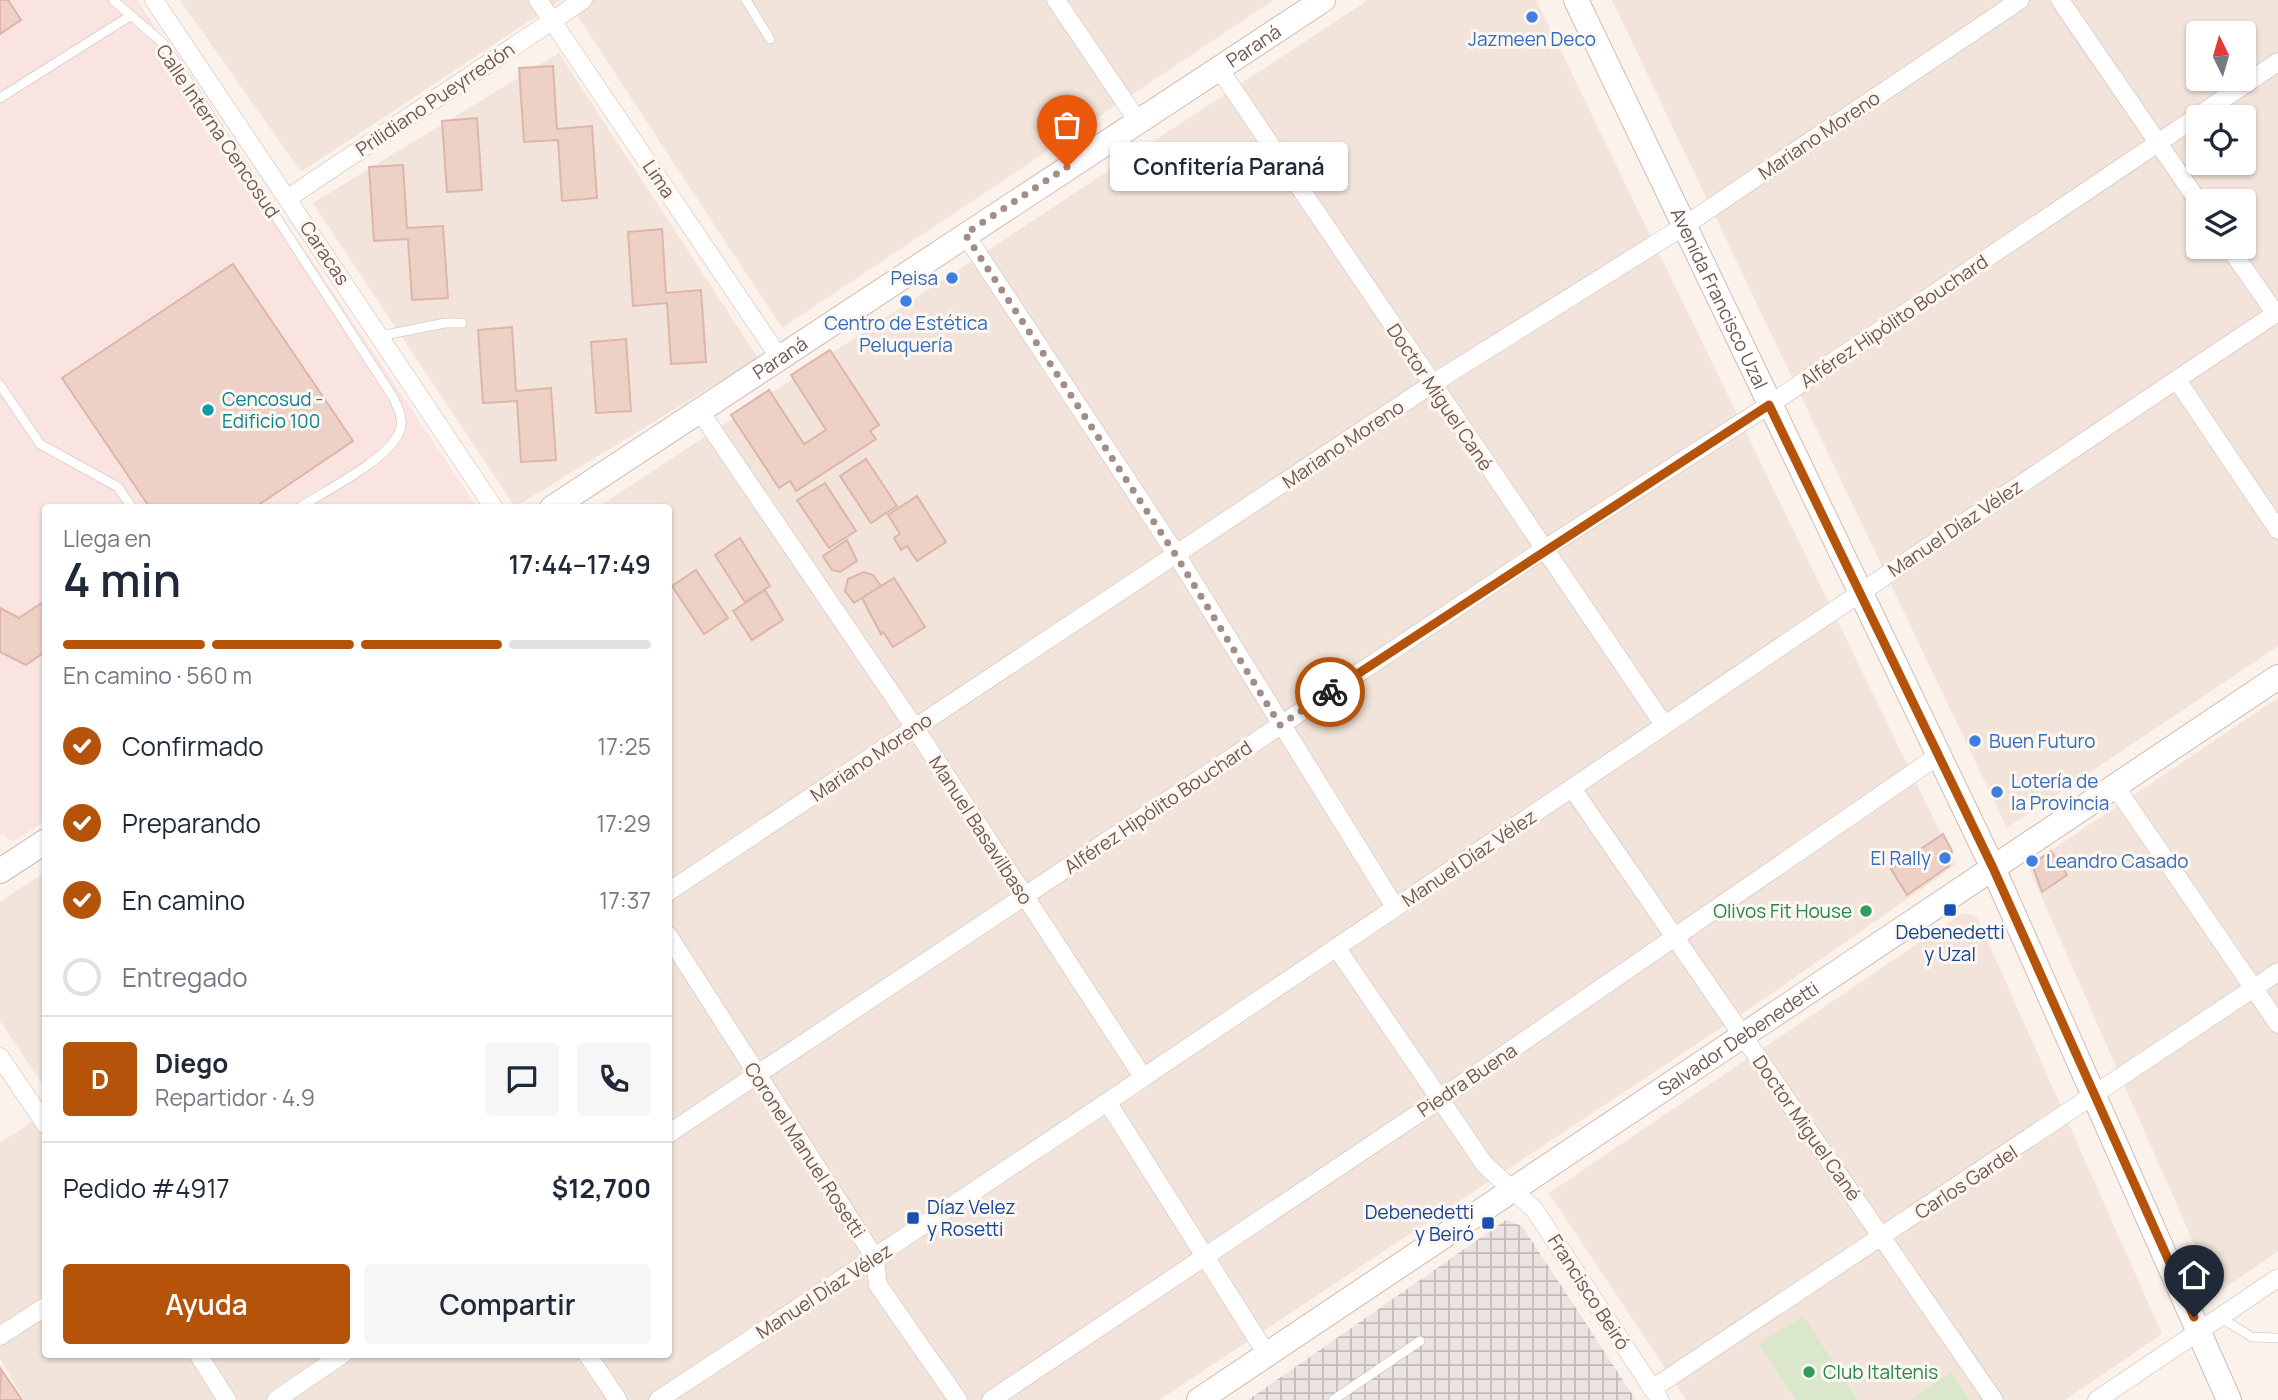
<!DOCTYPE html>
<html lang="es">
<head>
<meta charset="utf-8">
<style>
  body { margin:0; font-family:Manrope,sans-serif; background:#f6f6f7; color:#1f2937; height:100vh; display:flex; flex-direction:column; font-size:26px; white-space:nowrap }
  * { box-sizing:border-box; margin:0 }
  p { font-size:23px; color:#747a83 }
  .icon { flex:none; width:38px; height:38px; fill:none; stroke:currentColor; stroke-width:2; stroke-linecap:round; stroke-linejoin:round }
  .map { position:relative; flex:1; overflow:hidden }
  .sheet { position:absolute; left:42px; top:504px; width:630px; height:854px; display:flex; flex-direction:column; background:#fff; border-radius:7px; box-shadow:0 2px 5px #0004 }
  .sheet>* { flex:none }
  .needle { width:46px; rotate:355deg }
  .buttons { position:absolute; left:2186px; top:21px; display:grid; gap:14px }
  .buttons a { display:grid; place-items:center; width:70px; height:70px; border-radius:7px; background:#fff; box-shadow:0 2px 5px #0004; font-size:35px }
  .pin { position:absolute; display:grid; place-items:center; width:60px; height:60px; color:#fff; margin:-72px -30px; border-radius:50% 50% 50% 0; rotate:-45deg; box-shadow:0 0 7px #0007 }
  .pin .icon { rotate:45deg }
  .courier { position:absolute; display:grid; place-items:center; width:70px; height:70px; margin:-35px; border:5px solid #b45309; border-radius:50%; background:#fff; color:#222; box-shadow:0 2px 9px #0007 }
  .bubble { position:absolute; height:49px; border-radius:7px; background:#fff; box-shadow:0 2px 5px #0004; font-size:23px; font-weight:600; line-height:49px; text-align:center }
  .head em { font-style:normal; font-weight:600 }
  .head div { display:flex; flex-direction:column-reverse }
  .head { display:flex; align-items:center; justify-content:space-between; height:119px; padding:0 21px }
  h1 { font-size:46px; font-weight:600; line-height:52px }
  .bar { display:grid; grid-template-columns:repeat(4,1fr); gap:10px 7px; align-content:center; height:84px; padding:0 21px }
  .bar i { height:9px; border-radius:5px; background:#e0e1e3 }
  .bar .selected { background:#b45309 }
  .bar p { grid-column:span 4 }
  .line { display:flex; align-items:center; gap:18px; padding:0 21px; border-top:2px solid #e0e1e3 }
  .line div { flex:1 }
  .round { display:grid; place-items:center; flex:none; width:74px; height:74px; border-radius:7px; background:#f6f6f7 }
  ol { padding:0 21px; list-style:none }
  li { display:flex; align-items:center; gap:21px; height:77px }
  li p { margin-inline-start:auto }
  li .icon { padding:7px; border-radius:50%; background:#b45309; color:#fff; stroke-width:4 }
  li:last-child { color:#747a83 }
  li i { width:38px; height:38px; border:4px solid #e0e1e3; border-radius:50% }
  .cta { display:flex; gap:14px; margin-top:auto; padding:14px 21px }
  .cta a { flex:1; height:80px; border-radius:7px; background:#b45309; color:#fff; font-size:28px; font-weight:600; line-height:80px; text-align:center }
  .cta a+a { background:#f6f6f7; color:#1f2937 }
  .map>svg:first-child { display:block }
  .residential { fill:#f2e4da; fill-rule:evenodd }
  .commercial { fill:#f9e4e1 }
  .industrial { fill:url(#industrial-grid) }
  .pitch { fill:#dae7cb }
  .building { fill:#edd0c6; stroke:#deb5a8; stroke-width:2 }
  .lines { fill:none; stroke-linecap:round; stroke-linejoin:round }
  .lane-casing { stroke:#ccbab2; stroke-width:10 }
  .street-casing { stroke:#ccbab2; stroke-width:19 }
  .secondary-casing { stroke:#d0bbb3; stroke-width:26 }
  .lane { stroke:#fff; stroke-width:9 }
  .street { stroke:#fff; stroke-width:18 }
  .secondary { stroke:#fff; stroke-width:24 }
  .done { stroke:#a38e87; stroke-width:7; stroke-dasharray:0 12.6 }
  .route { stroke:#b45309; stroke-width:9 }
  .shop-dot { fill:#3f7fe0; stroke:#fdf7f2; stroke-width:2.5 }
  .culture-dot { fill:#0f9aa8; stroke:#fdf7f2; stroke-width:2.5 }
  .transit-dot { fill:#1a4fb4; stroke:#fdf7f2; stroke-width:2.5 }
  .leisure-dot { fill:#2e9e5b; stroke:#fdf7f2; stroke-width:2.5 }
  .labels { text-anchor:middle; stroke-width:6; stroke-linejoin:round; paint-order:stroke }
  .shop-label { font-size:19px; fill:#366cbe; stroke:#fdf7f2; text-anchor:start }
  .street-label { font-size:19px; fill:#735851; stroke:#fdf7f2 }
  .culture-label { font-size:19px; fill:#0d838f; stroke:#fdf7f2; text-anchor:start }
  .leisure-label { font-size:19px; fill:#27864d; stroke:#fdf7f2; text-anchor:end }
  .transit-label { font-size:19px; fill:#164399; stroke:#fdf7f2 }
</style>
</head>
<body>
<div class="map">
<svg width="2278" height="1400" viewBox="0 0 2278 1400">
  <defs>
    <pattern id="industrial-grid" width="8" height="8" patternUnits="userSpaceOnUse" patternTransform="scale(1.75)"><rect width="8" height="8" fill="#ebe3e0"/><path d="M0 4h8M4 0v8" fill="none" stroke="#c3bbb8"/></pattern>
  </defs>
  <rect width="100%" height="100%" fill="#fbf2eb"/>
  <!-- residential -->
  <g class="residential">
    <polygon points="180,0 561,0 301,172"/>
    <polygon points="567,0 1274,0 782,328"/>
    <polygon points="1368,0 1536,0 1956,865 1745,1012 1159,1400 24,1400 0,1359 0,1143 45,1113 46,1354 668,1354 668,508 598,507"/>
    <path d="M1612,0H2278V646L2007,828ZM2198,33H2244V79H2198ZM2198,117H2244V163H2198ZM2198,201H2244V247H2198Z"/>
    <polygon points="559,53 758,358 515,507 313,203"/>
    <polygon points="2278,698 2278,1251 2216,1294 2028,866"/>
    <polygon points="45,872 45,1088 0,1021 0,902"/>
    <polygon points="1963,913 1977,917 2162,1334 2065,1400 1686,1400 1549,1193"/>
  </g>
  <!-- commercial -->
  <polygon class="commercial" points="0,0 137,0 477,507 46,508 45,821 13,842 3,835 0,836"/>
  <!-- industrial -->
  <polygon class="industrial" points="1506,1220 1522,1226 1636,1400 1248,1400"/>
  <!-- pitch -->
  <g class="pitch">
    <polygon points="1803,1316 1858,1400 1796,1400 1759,1344"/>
    <polygon points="1951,1372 1970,1400 1911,1400"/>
  </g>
  <!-- building -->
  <g class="building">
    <polygon points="0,0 8,0 21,20 0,34"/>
    <polygon points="553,66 557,129 592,126 597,198 562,201 558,140 524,142 519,68"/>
    <polygon points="477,118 482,190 447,192 442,121"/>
    <polygon points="403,165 407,228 443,226 448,298 412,300 408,239 374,241 369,167"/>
    <polygon points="662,229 666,293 701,290 706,362 671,364 667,303 633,306 628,232"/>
    <polygon points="233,264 353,441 254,508 150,508 62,378"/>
    <polygon points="512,327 516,391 551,388 556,460 521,462 517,401 483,403 478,330"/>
    <polygon points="626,339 631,411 596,413 591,342"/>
    <polygon points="830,350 879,425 870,431 876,439 796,491 790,481 779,488 731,415 769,390 804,444 826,430 791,375"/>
    <polygon points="866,459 897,506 871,523 840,476"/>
    <polygon points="825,483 856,531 829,548 797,500"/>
    <polygon points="917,496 946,542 917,561 907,546 901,550 894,538 900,534 888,515"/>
    <polygon points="740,538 770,586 745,602 715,555"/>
    <polygon points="847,540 857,561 840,572 832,570 823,556"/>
    <polygon points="696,570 728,618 704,634 672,586"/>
    <polygon points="864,572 873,575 881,586 854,603 845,591 848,579"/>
    <polygon points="894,578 925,627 893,647 883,632 881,634 862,598"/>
    <polygon points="765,590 783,620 752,640 733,611"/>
    <polygon points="46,600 46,651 26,665 0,652 0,608 19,618"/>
    <polygon points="1943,834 1952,851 1949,866 1907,895 1891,869"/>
    <polygon points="2051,851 2067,875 2042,892 2032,864"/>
    <polygon points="1,1369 22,1400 0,1400"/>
  </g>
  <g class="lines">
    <defs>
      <g id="lane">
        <path d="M113,0L163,43L393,397C398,408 405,421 399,433C386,461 326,490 299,508"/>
        <polyline points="746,0 770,39"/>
        <polyline points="0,98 130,16"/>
        <polyline points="380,336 445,323 462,323"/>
        <polyline points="0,385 40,444 118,487 132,508"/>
        <polyline points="2219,1317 2252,1337 2278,1338"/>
        <polyline points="1333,1400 1420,1341"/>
      </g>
      <g id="street">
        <polyline points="154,0 494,508"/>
        <polyline points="538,0 779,357"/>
        <polyline points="1056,0 1137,120"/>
        <polyline points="2060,0 2198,201"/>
        <polyline points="1218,67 1664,725"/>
        <polyline points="288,198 583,0"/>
        <polyline points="965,234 1176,554 1395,907"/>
        <polyline points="2229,247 2276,314"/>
        <polyline points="2177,380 2278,530"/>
        <polyline points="699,410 915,728 1143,1077"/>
        <polyline points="2115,786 2278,1024"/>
        <polyline points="1572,788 1994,1400"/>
        <polyline points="668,892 1432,384 1684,226 2020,0"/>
        <polyline points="668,935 875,1258 878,1285 958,1400"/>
        <polyline points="1336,947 1485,1165 1534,1209 1660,1400"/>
        <polyline points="0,1057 46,1125"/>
        <polyline points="1108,1103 1266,1353"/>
        <polyline points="668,1134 1543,550 1769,405 2278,62"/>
        <polyline points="0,1336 46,1306"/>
        <polyline points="198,1354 227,1400"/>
        <polyline points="587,1354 618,1400"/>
        <polyline points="1652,1389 2278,972"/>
        <polyline points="276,1400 343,1354"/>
        <path d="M658,1400C1202,1044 1736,673 2278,312"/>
        <polyline points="991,1400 1440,1099 1939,755"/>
        <polyline points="2097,1400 2278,1278"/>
      </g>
      <g id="secondary">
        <path id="s1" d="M1576,0L1993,868L2229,1400"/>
        <path id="s2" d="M552,508L1323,0"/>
        <polyline points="0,871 46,841"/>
        <path id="s3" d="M1199,1400L2278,677"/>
      </g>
    </defs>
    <!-- lane casing -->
    <use href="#lane" class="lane-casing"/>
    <!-- street casing -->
    <use href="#street" class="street-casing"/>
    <!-- secondary casing -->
    <use href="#secondary" class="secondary-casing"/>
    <!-- lane -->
    <use href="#lane" class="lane"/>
    <!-- street -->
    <use href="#street" class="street"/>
    <!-- secondary -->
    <use href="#secondary" class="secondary"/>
  </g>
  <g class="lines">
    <!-- done -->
    <polyline class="done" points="1067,167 965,234 1175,554 1280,725 1330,692"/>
    <!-- route -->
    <polyline class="route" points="1330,692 1769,405 1993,868 2194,1317"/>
  </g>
  <!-- markers -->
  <g class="shop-dot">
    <circle cx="1532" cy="17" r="7"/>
    <circle cx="952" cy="278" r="7"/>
    <circle cx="906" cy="301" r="7"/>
    <circle cx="1975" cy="741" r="7"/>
    <circle cx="1997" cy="792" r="7"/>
    <circle cx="1945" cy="858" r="7"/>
    <circle cx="2032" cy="861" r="7"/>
  </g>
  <circle class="culture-dot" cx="208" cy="410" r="7"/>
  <g class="transit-dot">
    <rect x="1943" y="903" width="14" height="14" rx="3.5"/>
    <rect x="906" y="1211" width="14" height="14" rx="3.5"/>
    <rect x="1481" y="1216" width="14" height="14" rx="3.5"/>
  </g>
  <g class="leisure-dot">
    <circle cx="1866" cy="911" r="7"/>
    <circle cx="1809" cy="1372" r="7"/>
  </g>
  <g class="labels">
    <!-- shop labels -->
    <g class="shop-label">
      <text x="1532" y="46" text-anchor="middle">Jazmeen Deco</text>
      <text x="938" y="285" text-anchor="end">Peisa</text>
      <text x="906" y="330" text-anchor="middle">Centro de Estética<tspan x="906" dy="22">Peluquería</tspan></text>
      <text x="1989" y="748">Buen Futuro</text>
      <text x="2011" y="788">Lotería de<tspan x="2011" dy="22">la Provincia</tspan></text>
      <text x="1931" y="865" text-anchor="end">El Rally</text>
      <text x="2046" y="868">Leandro Casado</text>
    </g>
    <!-- street labels -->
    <g class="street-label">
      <text dy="7" stroke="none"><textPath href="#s2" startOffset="840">Paraná</textPath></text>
      <text transform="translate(435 99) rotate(-34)" y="7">Prilidiano Pueyrredón</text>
      <text transform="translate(218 131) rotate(56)" y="7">Calle Interna Cencosud</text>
      <text transform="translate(1819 135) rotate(-34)" y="7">Mariano Moreno</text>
      <text transform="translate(659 179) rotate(56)" y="7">Lima</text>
      <text transform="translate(325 253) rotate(56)" y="7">Caracas</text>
      <text dy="7" stroke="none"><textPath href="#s1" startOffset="331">Avenida Francisco Uzal</textPath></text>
      <text transform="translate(1894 321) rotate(-34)" y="7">Alférez Hipólito Bouchard</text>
      <text dy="7" stroke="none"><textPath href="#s2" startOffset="273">Paraná</textPath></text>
      <text transform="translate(1440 397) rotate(56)" y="7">Doctor Miguel Cané</text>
      <text transform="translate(1343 444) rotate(-34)" y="7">Mariano Moreno</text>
      <text transform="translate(1955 528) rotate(-34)" y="7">Manuel Díaz Vélez</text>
      <text transform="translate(871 757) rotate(-34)" y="7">Mariano Moreno</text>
      <text transform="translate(1158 807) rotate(-34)" y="7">Alférez Hipólito Bouchard</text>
      <text transform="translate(981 830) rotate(57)" y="7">Manuel Basavilbaso</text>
      <text transform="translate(1469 858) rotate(-34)" y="7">Manuel Díaz Vélez</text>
      <text dy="7" stroke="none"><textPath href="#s3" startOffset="649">Salvador Debenedetti</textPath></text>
      <text transform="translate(1467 1080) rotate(-34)" y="7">Piedra Buena</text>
      <text transform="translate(1807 1128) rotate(55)" y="7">Doctor Miguel Cané</text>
      <text transform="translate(805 1150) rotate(57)" y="7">Coronel Manuel Rosetti</text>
      <text transform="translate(1966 1182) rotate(-33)" y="7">Carlos Gardel</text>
      <text transform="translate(824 1291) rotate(-33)" y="7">Manuel Díaz Vélez</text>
      <text transform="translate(1589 1292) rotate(57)" y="7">Francisco Beiró</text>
    </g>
    <!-- culture labels -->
    <g class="culture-label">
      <text x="222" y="406">Cencosud -<tspan x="222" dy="22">Edificio 100</tspan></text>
    </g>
    <!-- leisure labels -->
    <g class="leisure-label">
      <text x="1852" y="918">Olivos Fit House</text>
      <text x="1823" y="1379" text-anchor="start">Club Italtenis</text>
    </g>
    <!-- transit labels -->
    <g class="transit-label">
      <text x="1950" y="939">Debenedetti<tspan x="1950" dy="22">y Uzal</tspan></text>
      <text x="927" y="1214" text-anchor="start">Díaz Velez<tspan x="927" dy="22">y Rosetti</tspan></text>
      <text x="1474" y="1219" text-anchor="end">Debenedetti<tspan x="1474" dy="22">y Beiró</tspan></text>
    </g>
  </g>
</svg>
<div class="buttons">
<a><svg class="needle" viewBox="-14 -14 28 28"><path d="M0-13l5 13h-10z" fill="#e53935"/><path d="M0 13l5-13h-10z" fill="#747a83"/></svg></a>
<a><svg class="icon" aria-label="locate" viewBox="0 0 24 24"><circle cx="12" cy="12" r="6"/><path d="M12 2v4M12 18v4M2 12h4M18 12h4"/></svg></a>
<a><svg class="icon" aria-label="layers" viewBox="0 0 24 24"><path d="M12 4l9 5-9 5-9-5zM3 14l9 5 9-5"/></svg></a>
</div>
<div class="pin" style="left:1067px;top:167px;background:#ea580c"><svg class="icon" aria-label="bag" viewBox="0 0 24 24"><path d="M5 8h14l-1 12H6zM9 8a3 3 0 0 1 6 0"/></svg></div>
<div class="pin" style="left:2194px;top:1317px;background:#1f2937"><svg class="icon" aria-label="home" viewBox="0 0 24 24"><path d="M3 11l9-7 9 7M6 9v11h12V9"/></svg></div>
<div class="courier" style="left:1330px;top:692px"><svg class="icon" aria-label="bike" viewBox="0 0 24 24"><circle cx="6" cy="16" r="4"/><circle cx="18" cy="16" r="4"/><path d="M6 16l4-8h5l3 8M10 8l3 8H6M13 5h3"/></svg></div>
<div class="bubble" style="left:1110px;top:142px;width:238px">Confitería Paraná</div>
<section class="sheet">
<div class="head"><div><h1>4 min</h1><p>Llega en</p></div><em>17:44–17:49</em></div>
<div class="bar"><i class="selected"></i><i class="selected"></i><i class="selected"></i><i></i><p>En camino · 560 m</p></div>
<ol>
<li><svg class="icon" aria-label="check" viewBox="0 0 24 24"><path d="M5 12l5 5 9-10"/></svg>Confirmado<p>17:25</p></li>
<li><svg class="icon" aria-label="check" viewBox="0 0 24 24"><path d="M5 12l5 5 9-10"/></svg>Preparando<p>17:29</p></li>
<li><svg class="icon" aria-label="check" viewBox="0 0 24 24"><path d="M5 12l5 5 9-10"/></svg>En camino<p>17:37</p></li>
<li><i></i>Entregado</li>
</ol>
<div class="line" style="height:126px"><b class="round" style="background:#b45309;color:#fff">D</b><div><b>Diego</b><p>Repartidor · 4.9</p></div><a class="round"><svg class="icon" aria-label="chat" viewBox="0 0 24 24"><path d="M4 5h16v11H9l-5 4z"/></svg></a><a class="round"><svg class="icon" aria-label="phone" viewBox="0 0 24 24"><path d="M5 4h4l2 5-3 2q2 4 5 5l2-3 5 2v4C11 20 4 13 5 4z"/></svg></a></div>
<div class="line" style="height:91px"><div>Pedido #4917</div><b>$12,700</b></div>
<div class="cta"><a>Ayuda</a><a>Compartir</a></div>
</section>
</div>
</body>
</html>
